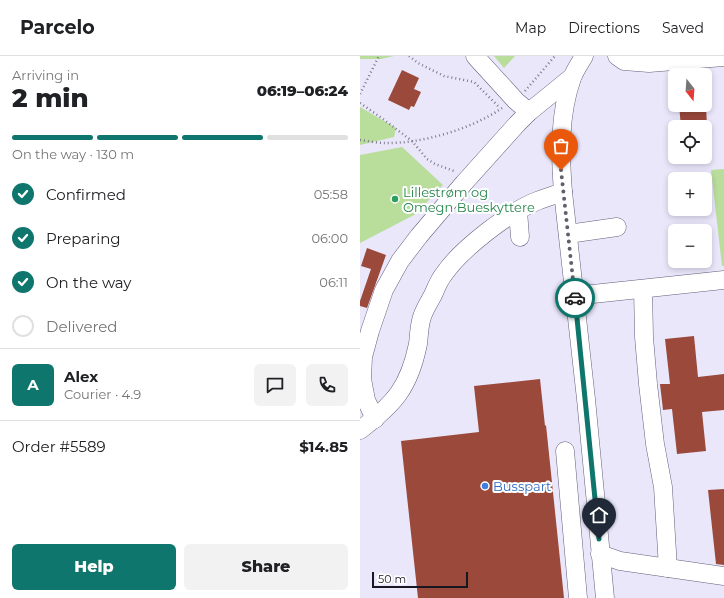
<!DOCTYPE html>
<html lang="en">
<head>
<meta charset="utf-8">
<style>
  body { margin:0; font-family:Montserrat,sans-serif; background:#f2f2f2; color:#202124; height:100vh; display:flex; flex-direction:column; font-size:15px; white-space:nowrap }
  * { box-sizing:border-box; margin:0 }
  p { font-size:13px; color:#757577 }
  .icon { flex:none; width:22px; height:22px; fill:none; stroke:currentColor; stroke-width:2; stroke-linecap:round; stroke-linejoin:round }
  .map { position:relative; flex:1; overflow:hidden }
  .drawer { display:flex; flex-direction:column; background:#fff; width:360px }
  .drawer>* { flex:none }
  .needle { width:26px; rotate:163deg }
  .buttons { position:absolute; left:308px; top:12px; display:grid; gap:8px }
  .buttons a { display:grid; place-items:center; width:44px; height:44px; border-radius:6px; background:#fff; box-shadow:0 2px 6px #0003; font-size:20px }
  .scale { position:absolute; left:12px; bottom:10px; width:96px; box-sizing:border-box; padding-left:4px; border:2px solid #181621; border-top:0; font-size:11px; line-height:14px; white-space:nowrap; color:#181621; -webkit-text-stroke:3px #fff; paint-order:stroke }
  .pin { position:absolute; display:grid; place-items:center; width:34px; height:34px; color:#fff; margin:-41px -17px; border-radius:50% 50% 50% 0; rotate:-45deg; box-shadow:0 0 4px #0007 }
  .pin .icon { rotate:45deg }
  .courier { position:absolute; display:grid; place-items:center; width:40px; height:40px; margin:-20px; border:3px solid #0f766e; border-radius:50%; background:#fff; color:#222; box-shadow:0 1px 5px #0007 }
  .overview em { font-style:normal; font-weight:800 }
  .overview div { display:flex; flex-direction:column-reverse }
  .overview { display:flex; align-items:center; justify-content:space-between; height:68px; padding:0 12px }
  h1 { font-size:26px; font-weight:800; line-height:30px }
  .bar { display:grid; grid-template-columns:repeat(4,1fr); gap:6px 4px; align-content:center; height:48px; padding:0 12px }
  .bar i { height:5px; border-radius:3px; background:#e0e0e0 }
  .bar .selected { background:#0f766e }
  .bar p { grid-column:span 4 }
  .line { display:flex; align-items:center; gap:10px; padding:0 12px; border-top:1px solid #e0e0e0 }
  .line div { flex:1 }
  .round { display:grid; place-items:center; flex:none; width:42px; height:42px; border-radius:6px; background:#f2f2f2 }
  ol { padding:0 12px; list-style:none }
  li { display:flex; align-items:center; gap:12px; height:44px }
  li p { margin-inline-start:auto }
  li .icon { padding:4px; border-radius:50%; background:#0f766e; color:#fff; stroke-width:4 }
  li:last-child { color:#757577 }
  li i { width:22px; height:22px; border:2px solid #e0e0e0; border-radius:50% }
  .cta { display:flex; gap:8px; margin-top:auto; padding:8px 12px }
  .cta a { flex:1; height:46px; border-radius:6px; background:#0f766e; color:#fff; font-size:16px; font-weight:800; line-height:46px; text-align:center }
  .cta a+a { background:#f2f2f2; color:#202124 }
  header { display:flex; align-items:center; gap:24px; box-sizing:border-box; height:56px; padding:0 20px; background:#fff; border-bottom:1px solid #e0e0e0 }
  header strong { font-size:19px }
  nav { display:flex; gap:22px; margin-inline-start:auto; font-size:14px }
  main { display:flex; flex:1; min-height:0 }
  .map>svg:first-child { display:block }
  .green { fill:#b9dd9b }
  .building { fill:#9a493b }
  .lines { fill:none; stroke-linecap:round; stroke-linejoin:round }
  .minor-casing { stroke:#635e7a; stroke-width:19 }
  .path { stroke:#7c7a89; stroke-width:2.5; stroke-dasharray:1 3; stroke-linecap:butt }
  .minor { stroke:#fff; stroke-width:18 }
  .done { stroke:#625f6d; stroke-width:4; stroke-dasharray:0 7.2 }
  .route { stroke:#0f766e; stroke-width:5 }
  .leisure-dot { fill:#2e9e5b; stroke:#fff; stroke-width:1.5 }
  .shop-dot { fill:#3f7fe0; stroke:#fff; stroke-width:1.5 }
  .labels { text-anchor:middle; stroke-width:4; stroke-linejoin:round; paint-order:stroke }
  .leisure-label { font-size:13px; fill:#27864d; stroke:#fff; text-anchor:start }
  .shop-label { font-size:13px; fill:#366cbe; stroke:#fff; text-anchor:start }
</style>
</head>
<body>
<header>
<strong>Parcelo</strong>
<nav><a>Map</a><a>Directions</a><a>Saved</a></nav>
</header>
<main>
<section class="drawer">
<div class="overview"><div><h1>2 min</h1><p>Arriving in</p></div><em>06:19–06:24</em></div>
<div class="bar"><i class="selected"></i><i class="selected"></i><i class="selected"></i><i></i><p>On the way · 130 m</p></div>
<ol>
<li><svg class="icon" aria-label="check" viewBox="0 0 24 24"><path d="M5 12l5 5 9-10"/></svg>Confirmed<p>05:58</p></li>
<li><svg class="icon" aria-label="check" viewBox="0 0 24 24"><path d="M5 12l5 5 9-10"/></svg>Preparing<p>06:00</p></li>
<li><svg class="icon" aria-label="check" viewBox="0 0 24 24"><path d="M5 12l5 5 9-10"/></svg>On the way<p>06:11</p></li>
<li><i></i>Delivered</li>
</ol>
<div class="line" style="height:72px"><b class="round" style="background:#0f766e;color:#fff">A</b><div><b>Alex</b><p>Courier · 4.9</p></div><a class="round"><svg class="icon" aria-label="chat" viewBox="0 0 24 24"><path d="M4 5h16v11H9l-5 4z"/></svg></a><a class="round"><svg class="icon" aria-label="phone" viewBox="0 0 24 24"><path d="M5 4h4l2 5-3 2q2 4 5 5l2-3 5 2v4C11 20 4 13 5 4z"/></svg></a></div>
<div class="line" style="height:52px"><div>Order #5589</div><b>$14.85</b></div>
<div class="cta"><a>Help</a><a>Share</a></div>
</section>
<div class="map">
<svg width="364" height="542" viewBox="0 0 364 542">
  <rect width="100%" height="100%" fill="#eae7fb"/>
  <!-- green -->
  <g class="green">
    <polygon points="0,0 34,0 21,3 0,3"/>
    <polygon points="134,0 155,0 144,12"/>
    <polygon points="0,51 36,72 34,81 0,89"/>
    <polygon points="42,91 83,129 56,158 0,187 0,99"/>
    <polygon points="364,113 364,210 362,210 351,114"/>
  </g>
  <!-- building -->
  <g class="building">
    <polygon points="42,14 59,22 54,33 61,36 54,51 51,50 49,54 28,44"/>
    <polygon points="319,49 346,49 347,71 321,71"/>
    <polygon points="7,192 26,199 7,252 0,250 0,245 11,213 1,210"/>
    <polygon points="334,280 338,321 364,318 364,354 342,356 346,395 317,398 312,353 303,354 300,328 310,328 305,283"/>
    <polygon points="180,323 185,370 186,369 204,542 58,542 41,385 119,376 114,330"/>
    <polygon points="364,433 364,509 356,508 348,434"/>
  </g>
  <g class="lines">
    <defs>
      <g id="minor">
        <polyline points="115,0 156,45 169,56"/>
        <path d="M224,0C220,7 215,14 212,22C199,59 200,98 203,136L226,343L245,542"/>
        <polyline points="257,0 264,5 289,7 364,1"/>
        <polyline points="158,155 160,181"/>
        <polyline points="208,178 257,171"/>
        <polyline points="283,233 284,281 288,328 295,388 303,431 308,512"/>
        <polyline points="214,240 364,224"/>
        <polyline points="15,363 6,344 2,323 3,301 10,275 24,234 40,205 59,180 104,127 157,68 169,56 212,21"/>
        <path d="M0,374C34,348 49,332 58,288C59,280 59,270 62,261C64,254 69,246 73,239C76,232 79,224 84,218C101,193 149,156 177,145C185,142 194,139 203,136"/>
        <polyline points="205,395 218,542"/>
        <polyline points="240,498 260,505 364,520"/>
      </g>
    </defs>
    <!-- minor casing -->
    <use href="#minor" class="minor-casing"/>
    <!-- path -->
    <g class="path">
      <polyline points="49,0 58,7 84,20 114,26 138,50"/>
      <polyline points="165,35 195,0"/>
      <polyline points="0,38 19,0"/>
      <polyline points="0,47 23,63 52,85 67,103 75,108 94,115"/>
      <path d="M0,84C8,85 17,87 25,87C61,88 112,73 142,52"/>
    </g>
    <!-- minor -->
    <use href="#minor" class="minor"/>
  </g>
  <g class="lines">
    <!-- done -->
    <polyline class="done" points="201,114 215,242"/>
    <!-- route -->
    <polyline class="route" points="215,242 239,483"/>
  </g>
  <!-- markers -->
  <circle class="leisure-dot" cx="35" cy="143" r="4"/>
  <circle class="shop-dot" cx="125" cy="430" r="4"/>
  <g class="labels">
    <!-- leisure labels -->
    <g class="leisure-label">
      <text x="43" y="141">Lillestrøm og<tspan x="43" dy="15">Omegn Bueskyttere</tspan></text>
    </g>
    <!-- shop labels -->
    <g class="shop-label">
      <text x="133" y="435">Busspart</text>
    </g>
  </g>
</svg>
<div class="buttons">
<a><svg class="needle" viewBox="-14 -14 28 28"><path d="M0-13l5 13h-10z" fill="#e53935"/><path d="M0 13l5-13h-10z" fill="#757577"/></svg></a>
<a><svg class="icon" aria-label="locate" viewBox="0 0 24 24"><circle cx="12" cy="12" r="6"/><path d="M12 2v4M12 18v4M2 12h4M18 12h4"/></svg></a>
<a>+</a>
<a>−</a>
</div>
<div class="scale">50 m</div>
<div class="pin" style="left:201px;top:114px;background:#ea580c"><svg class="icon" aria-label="bag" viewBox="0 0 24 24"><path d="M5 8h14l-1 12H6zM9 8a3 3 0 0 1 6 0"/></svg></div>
<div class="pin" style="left:239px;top:483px;background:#1f2937"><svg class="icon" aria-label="home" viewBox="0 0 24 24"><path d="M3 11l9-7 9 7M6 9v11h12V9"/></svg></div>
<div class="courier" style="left:215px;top:242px"><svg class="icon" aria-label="car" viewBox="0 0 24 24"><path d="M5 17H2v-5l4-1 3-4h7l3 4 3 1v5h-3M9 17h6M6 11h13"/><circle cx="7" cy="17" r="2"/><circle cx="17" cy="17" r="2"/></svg></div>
</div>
</main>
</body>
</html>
